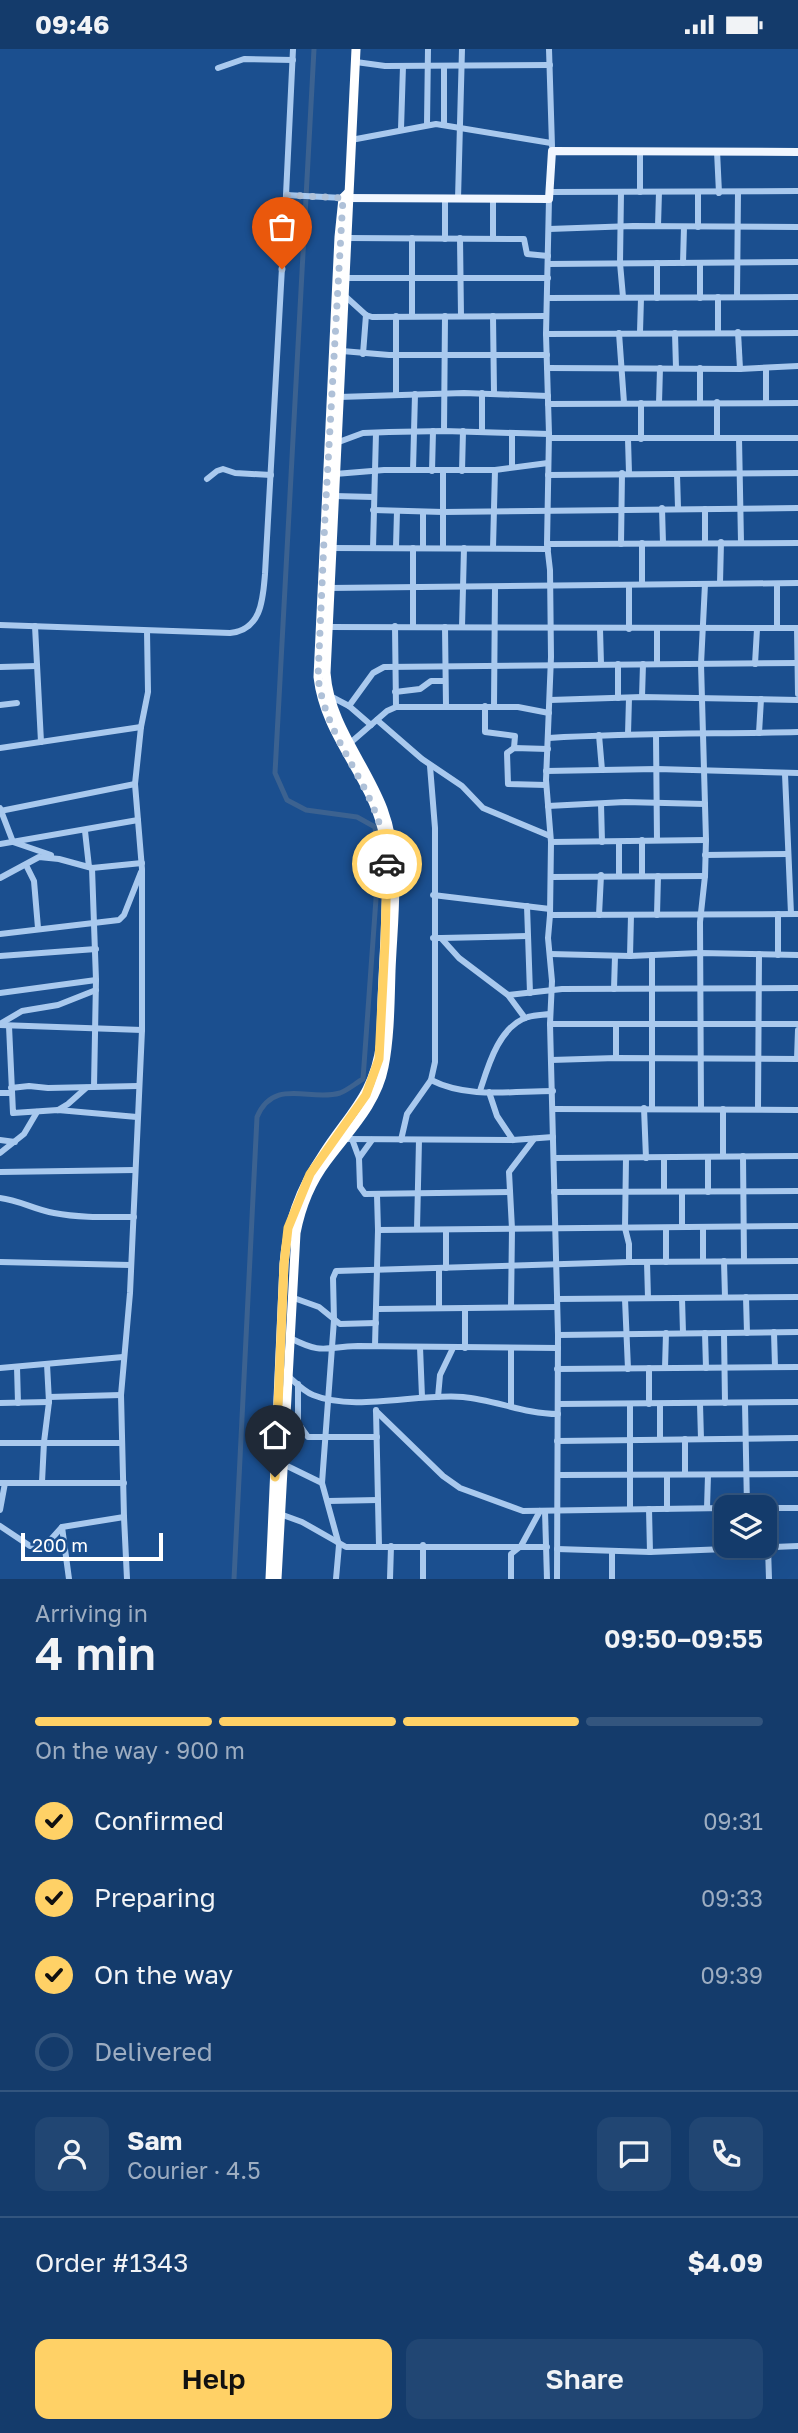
<!DOCTYPE html>
<html lang="en">
<head>
<meta charset="utf-8">
<style>
  body { margin:0; font-family:"Golos Text",sans-serif; background:#214673; color:#f1f3f6; height:100vh; display:flex; flex-direction:column; font-size:26px; white-space:nowrap }
  * { box-sizing:border-box; margin:0 }
  p { font-size:23px; color:#9dadc1 }
  .icon { flex:none; width:38px; height:38px; fill:none; stroke:currentColor; stroke-width:2; stroke-linecap:round; stroke-linejoin:round }
  .map { position:relative; height:1530px; overflow:hidden }
  .details { display:flex; flex-direction:column; background:#143b6b; flex:1 }
  .details>* { flex:none }
  .tools { position:absolute; left:714px; top:1446px; display:grid; gap:14px }
  .tools a { display:grid; place-items:center; width:63px; height:63px; border-radius:14px; background:#143b6b; box-shadow:0 7px 28px #0002,0 0 0 2px #33557e; font-size:35px }
  .scale { position:absolute; left:21px; bottom:18px; width:142px; box-sizing:border-box; padding-left:7px; border:4px solid #fff; border-top:0; font-size:19px; line-height:24px; white-space:nowrap; color:#fff; -webkit-text-stroke:5px #1b4f8f; paint-order:stroke }
  .pin { position:absolute; display:grid; place-items:center; width:60px; height:60px; color:#fff; margin:-72px -30px; border-radius:50% 50% 50% 0; rotate:-45deg; box-shadow:0 0 7px #0007 }
  .pin .icon { rotate:45deg }
  .courier { position:absolute; display:grid; place-items:center; width:70px; height:70px; margin:-35px; border:5px solid #ffd166; border-radius:50%; background:#fff; color:#222; box-shadow:0 2px 9px #0007 }
  .head em { font-style:normal; font-weight:600 }
  .head div { display:flex; flex-direction:column-reverse }
  .head { display:flex; align-items:center; justify-content:space-between; height:119px; padding:0 35px }
  h1 { font-size:46px; font-weight:600; line-height:52px }
  .bar { display:grid; grid-template-columns:repeat(4,1fr); gap:10px 7px; align-content:center; height:84px; padding:0 35px }
  .bar i { height:9px; border-radius:5px; background:#33557e }
  .bar .selected { background:#ffd166 }
  .bar p { grid-column:span 4 }
  .line { display:flex; align-items:center; gap:18px; padding:0 35px; border-top:2px solid #33557e }
  .line div { flex:1 }
  .round { display:grid; place-items:center; flex:none; width:74px; height:74px; border-radius:14px; background:#214673 }
  ol { padding:0 35px; list-style:none }
  li { display:flex; align-items:center; gap:21px; height:77px }
  li p { margin-inline-start:auto }
  li .icon { padding:7px; border-radius:50%; background:#ffd166; color:#111; stroke-width:4 }
  li:last-child { color:#9dadc1 }
  li i { width:38px; height:38px; border:4px solid #33557e; border-radius:50% }
  .cta { display:flex; gap:14px; margin-top:auto; padding:14px 35px }
  .cta a { flex:1; height:80px; border-radius:14px; background:#ffd166; color:#111; font-size:28px; font-weight:600; line-height:80px; text-align:center }
  .cta a+a { background:#214673; color:#f1f3f6 }
  .status { display:flex; justify-content:space-between; align-items:center; height:49px; padding:0 35px; background:#143b6b; direction:ltr }
  .status svg { height:19px; fill:currentColor }
  .map>svg:first-child { display:block }
  .lines { fill:none; stroke-linecap:round; stroke-linejoin:round }
  .canal { stroke:#3c6290; stroke-width:5 }
  .minor { stroke:#a9c9ee; stroke-width:6 }
  .major { stroke:#f0f6ff; stroke-width:8 }
  .highway { stroke:#fff; stroke-width:9 }
  .done { stroke:#afc1d8; stroke-width:7; stroke-dasharray:0 12.6 }
  .route { stroke:#ffd166; stroke-width:9 }
</style>
</head>
<body>
<div class="status"><b>09:46</b><svg viewBox="0 0 49 12"><path d="M0 12V9h3v3zM5 12V6h3v6zM10 12V3h3v9zM15 12V0h3v12zM26 1h20v11H26zM47 4h2v5h-2z"/></svg></div>
<div class="map">
<svg width="798" height="1530" viewBox="0 0 798 1530">
  <rect width="100%" height="100%" fill="#1b4f8f"/>
  <g class="lines">
    <!-- canal -->
    <path class="canal" d="M234,1530L257,1068C274,1028 310,1053 340,1044C348,1041 356,1034 363,1030L378,822L375,778L357,768L306,761L287,751L275,724L314,0"/>
    <!-- minor -->
    <g class="minor">
      <polyline points="549,0 552,97"/>
      <polyline points="356,13 385,17 550,16"/>
      <polyline points="444,17 444,75"/>
      <polyline points="218,19 244,10 293,11"/>
      <polyline points="427,75 428,0"/>
      <polyline points="401,80 403,17"/>
      <polyline points="351,91 436,75 551,94"/>
      <polyline points="640,102 640,143"/>
      <polyline points="717,102 719,144"/>
      <polyline points="550,143 798,142"/>
      <polyline points="621,143 620,214 623,248"/>
      <polyline points="286,146 293,0"/>
      <polyline points="445,150 445,190"/>
      <polyline points="458,150 462,0"/>
      <polyline points="549,150 546,285 549,385 547,495 550,521 551,608 546,731 551,793 550,866 548,889 552,932 550,975 558,1286 557,1530"/>
      <polyline points="658,177 659,143"/>
      <polyline points="698,178 698,143"/>
      <polyline points="549,180 633,177 798,178"/>
      <polyline points="347,189 524,190 527,205 548,207"/>
      <polyline points="412,189 412,267"/>
      <polyline points="460,189 461,267"/>
      <polyline points="493,189 493,150"/>
      <polyline points="683,214 684,178"/>
      <polyline points="548,215 798,213"/>
      <polyline points="346,229 548,229"/>
      <polyline points="345,247 366,266 372,268 546,267"/>
      <polyline points="718,248 718,283"/>
      <polyline points="737,248 738,143"/>
      <polyline points="547,249 798,248"/>
      <polyline points="657,249 657,214"/>
      <polyline points="700,249 700,214"/>
      <polyline points="493,267 494,344"/>
      <polyline points="640,283 641,249"/>
      <polyline points="738,283 740,320"/>
      <polyline points="619,284 624,354"/>
      <polyline points="675,284 676,319"/>
      <polyline points="546,285 798,284"/>
      <polyline points="342,302 389,306 547,306"/>
      <polyline points="363,305 366,266"/>
      <polyline points="547,319 740,320 798,317"/>
      <polyline points="700,319 700,353"/>
      <polyline points="396,345 396,267"/>
      <polyline points="339,348 464,344 548,347"/>
      <polyline points="717,353 717,389"/>
      <polyline points="766,353 766,319"/>
      <polyline points="659,354 660,319"/>
      <polyline points="548,355 798,354"/>
      <polyline points="444,382 445,267"/>
      <polyline points="482,383 482,344"/>
      <polyline points="549,389 798,389"/>
      <polyline points="739,389 741,493"/>
      <polyline points="628,390 629,424"/>
      <polyline points="641,390 641,354"/>
      <polyline points="336,394 363,384 389,383 444,382 549,385"/>
      <polyline points="512,418 512,384"/>
      <polyline points="413,421 415,345"/>
      <polyline points="432,422 433,382"/>
      <polyline points="443,422 443,499"/>
      <polyline points="462,422 463,382"/>
      <polyline points="335,425 384,421 495,421 548,414"/>
      <polyline points="677,425 678,459"/>
      <polyline points="548,426 798,424"/>
      <polyline points="207,430 217,422 223,420 235,424 271,426"/>
      <polyline points="334,447 374,448"/>
      <polyline points="662,459 663,494"/>
      <polyline points="373,461 443,463 798,459"/>
      <polyline points="705,493 705,460"/>
      <polyline points="547,495 798,494"/>
      <polyline points="621,495 622,424"/>
      <polyline points="396,498 397,462"/>
      <polyline points="331,499 548,500"/>
      <polyline points="373,499 376,384"/>
      <polyline points="423,499 423,463"/>
      <polyline points="493,499 495,421"/>
      <polyline points="720,534 721,493"/>
      <polyline points="642,535 642,494"/>
      <polyline points="629,536 629,580"/>
      <polyline points="329,539 798,534"/>
      <path d="M0,576L230,584C262,581 263,549 265,525L286,146L343,149"/>
      <polyline points="35,577 41,693"/>
      <polyline points="395,577 396,658"/>
      <polyline points="413,577 413,499"/>
      <polyline points="328,578 798,579"/>
      <polyline points="445,578 446,657"/>
      <polyline points="462,578 464,499"/>
      <polyline points="777,579 777,535"/>
      <polyline points="797,579 798,645"/>
      <polyline points="600,580 601,615"/>
      <polyline points="657,580 657,615"/>
      <polyline points="755,615 757,580"/>
      <polyline points="0,618 37,617"/>
      <polyline points="395,643 420,640 431,632 445,632"/>
      <polyline points="330,647 349,657 371,676"/>
      <polyline points="642,648 643,615"/>
      <polyline points="618,649 618,615"/>
      <polyline points="550,651 642,648 798,651"/>
      <polyline points="0,656 17,654"/>
      <polyline points="349,657 373,624 384,618 798,614"/>
      <polyline points="485,657 485,683 515,687 514,699"/>
      <polyline points="494,657 495,539"/>
      <polyline points="377,671 422,710 462,737 483,759 550,787"/>
      <polyline points="759,684 761,650"/>
      <polyline points="628,685 629,649"/>
      <polyline points="599,686 602,721"/>
      <polyline points="656,686 657,791"/>
      <path d="M549,689C632,684 715,685 798,683"/>
      <polyline points="349,695 387,662 396,658 518,658 549,664"/>
      <polyline points="0,699 141,678"/>
      <polyline points="546,722 657,720 798,724"/>
      <polyline points="785,725 791,865"/>
      <polyline points="546,736 508,735 507,704 514,699 548,700"/>
      <polyline points="601,755 602,793"/>
      <polyline points="548,757 625,753 705,755"/>
      <polyline points="0,759 13,793 51,806"/>
      <polyline points="0,762 135,735"/>
      <polyline points="85,782 89,818"/>
      <polyline points="551,793 706,791"/>
      <polyline points="619,793 619,827"/>
      <polyline points="0,795 138,771"/>
      <polyline points="705,806 788,805"/>
      <polyline points="26,816 34,832 38,879"/>
      <polyline points="92,819 96,931 94,1038"/>
      <polyline points="642,826 642,791"/>
      <polyline points="551,828 705,827"/>
      <polyline points="0,829 39,808 59,810 92,819 142,814"/>
      <polyline points="433,846 550,860"/>
      <polyline points="527,857 530,944"/>
      <polyline points="778,865 778,906"/>
      <polyline points="550,866 798,865"/>
      <polyline points="599,866 601,826"/>
      <polyline points="657,866 658,827"/>
      <polyline points="0,885 119,871 124,866 141,823"/>
      <polyline points="433,889 441,889 459,909 508,946 525,969"/>
      <polyline points="441,889 527,887"/>
      <polyline points="550,905 630,907 700,904 798,906"/>
      <polyline points="652,906 652,1059"/>
      <polyline points="0,907 96,900"/>
      <polyline points="630,907 631,866"/>
      <polyline points="614,940 615,907"/>
      <polyline points="0,944 96,931"/>
      <polyline points="508,946 562,940 798,939"/>
      <polyline points="0,975 22,962 58,956 96,941"/>
      <polyline points="550,975 798,975"/>
      <polyline points="616,975 616,1009"/>
      <polyline points="0,976 142,981"/>
      <polyline points="9,977 13,1064 58,1061 137,1068"/>
      <polyline points="797,1010 798,981"/>
      <polyline points="551,1011 616,1009 798,1010"/>
      <path d="M431,1031C468,1050 513,1042 553,1042"/>
      <polyline points="11,1039 29,1037 48,1039 138,1037"/>
      <path d="M480,1042C488,1017 499,977 528,968C535,966 543,966 550,965"/>
      <polyline points="489,1043 497,1067 513,1091"/>
      <polyline points="0,1044 11,1044"/>
      <polyline points="644,1059 646,1109"/>
      <polyline points="553,1060 798,1061"/>
      <polyline points="701,1060 700,873 705,827 706,791 701,615 705,535"/>
      <polyline points="723,1060 723,1107"/>
      <polyline points="758,1060 759,905"/>
      <polyline points="58,1061 68,1055 86,1039"/>
      <polyline points="345,1090 513,1091 553,1088"/>
      <polyline points="352,1090 359,1109 360,1138 365,1145 510,1143"/>
      <polyline points="0,1091 15,1093"/>
      <polyline points="401,1091 407,1065 431,1031 435,1013 435,779 430,717"/>
      <polyline points="0,1104 24,1085 37,1063"/>
      <polyline points="743,1107 744,1212"/>
      <polyline points="359,1109 372,1091"/>
      <polyline points="554,1109 798,1107"/>
      <polyline points="626,1109 625,1179 629,1195 629,1213"/>
      <polyline points="0,1123 135,1121"/>
      <polyline points="664,1142 664,1109"/>
      <polyline points="554,1143 798,1142"/>
      <polyline points="682,1143 682,1178"/>
      <polyline points="708,1143 708,1108"/>
      <polyline points="377,1146 378,1181"/>
      <path d="M0,1149C19,1151 35,1161 54,1164C80,1169 107,1168 134,1168"/>
      <polyline points="703,1178 703,1212"/>
      <polyline points="417,1180 419,1091"/>
      <polyline points="724,1212 725,1248"/>
      <polyline points="0,1213 130,1216"/>
      <polyline points="647,1213 648,1249"/>
      <polyline points="666,1213 666,1179"/>
      <polyline points="439,1219 439,1259"/>
      <polyline points="446,1219 446,1181"/>
      <polyline points="291,1248 319,1258 340,1275 376,1274"/>
      <polyline points="746,1248 747,1284"/>
      <polyline points="682,1249 683,1284"/>
      <polyline points="557,1250 798,1248"/>
      <polyline points="625,1250 628,1320"/>
      <polyline points="511,1258 512,1180 509,1123 534,1090"/>
      <polyline points="465,1259 465,1299"/>
      <polyline points="378,1260 557,1258"/>
      <polyline points="774,1283 775,1318"/>
      <polyline points="705,1284 706,1319"/>
      <polyline points="724,1284 725,1354"/>
      <polyline points="558,1286 798,1283"/>
      <path d="M290,1289C324,1306 323,1298 358,1297L558,1299"/>
      <polyline points="375,1297 378,1181 798,1177"/>
      <polyline points="420,1298 422,1348"/>
      <polyline points="511,1299 511,1357"/>
      <polyline points="17,1318 18,1354"/>
      <polyline points="0,1319 123,1308"/>
      <polyline points="665,1319 666,1284"/>
      <polyline points="557,1320 798,1318"/>
      <path d="M287,1326C295,1333 303,1342 313,1346C354,1363 418,1344 463,1348C495,1351 525,1365 558,1365"/>
      <polyline points="298,1335 298,1374 308,1388 377,1388"/>
      <polyline points="49,1348 121,1346"/>
      <polyline points="438,1348 440,1326 453,1299"/>
      <polyline points="0,1354 49,1353"/>
      <polyline points="745,1354 747,1458"/>
      <polyline points="558,1355 798,1353"/>
      <polyline points="630,1355 630,1460"/>
      <polyline points="649,1355 649,1319"/>
      <polyline points="700,1355 701,1390"/>
      <polyline points="376,1361 379,1497"/>
      <polyline points="376,1362 443,1427 460,1439 523,1462 726,1459"/>
      <polyline points="660,1390 660,1355"/>
      <polyline points="685,1390 685,1425"/>
      <polyline points="557,1392 798,1389"/>
      <polyline points="0,1394 121,1394"/>
      <polyline points="283,1415 322,1434"/>
      <polyline points="558,1426 798,1425"/>
      <polyline points="42,1433 44,1393 49,1353 47,1315"/>
      <polyline points="0,1434 124,1434"/>
      <polyline points="328,1452 378,1451"/>
      <polyline points="707,1459 708,1426"/>
      <polyline points="765,1459 798,1459"/>
      <polyline points="649,1460 650,1503"/>
      <polyline points="667,1460 667,1426"/>
      <polyline points="0,1461 5,1434"/>
      <polyline points="545,1462 547,1530"/>
      <polyline points="280,1465 302,1473 346,1498 547,1498"/>
      <polyline points="124,1468 127,1530"/>
      <polyline points="0,1477 30,1497 44,1498 62,1478 124,1468 121,1346 130,1244 142,981 142,820 135,735 141,678 148,643 147,582"/>
      <polyline points="62,1478 69,1530"/>
      <polyline points="423,1496 423,1530"/>
      <polyline points="768,1498 769,1530"/>
      <polyline points="557,1500 650,1503 798,1497"/>
      <polyline points="612,1503 612,1530"/>
      <polyline points="336,1530 339,1496 322,1434 334,1271 333,1229 336,1222 629,1213 798,1212"/>
      <polyline points="390,1530 391,1497"/>
      <polyline points="511,1530 511,1505 521,1497 540,1462"/>
    </g>
    <!-- major -->
    <polyline class="major" points="343,149 549,150 552,102 798,103"/>
    <!-- highway -->
    <g class="highway">
      <path d="M270,1530L284,1215C287,1174 300,1139 323,1105C350,1063 374,1046 381,993C381,948 385,904 386,859C387,833 389,805 382,779C368,724 325,687 318,628L339,188L343,149L348,144"/>
      <path d="M277,1530L296,1184C301,1158 311,1133 327,1112C349,1082 377,1055 384,1018C390,987 390,954 391,922C393,868 402,811 383,760C365,713 330,676 326,624L356,0"/>
    </g>
  </g>
  <g class="lines">
    <!-- done -->
    <path class="done" d="M282,220L286,146L343,149L325,468L318,628C327,699 383,741 387,815"/>
    <!-- route -->
    <polyline class="route" points="275,1428 284,1215 288,1179 310,1125 366,1046 379,1010 385,893 387,815"/>
  </g>
</svg>
<div class="tools">
<a><svg class="icon" aria-label="layers" viewBox="0 0 24 24"><path d="M12 4l9 5-9 5-9-5zM3 14l9 5 9-5"/></svg></a>
</div>
<div class="scale">200 m</div>
<div class="pin" style="left:282px;top:220px;background:#ea580c"><svg class="icon" aria-label="bag" viewBox="0 0 24 24"><path d="M5 8h14l-1 12H6zM9 8a3 3 0 0 1 6 0"/></svg></div>
<div class="pin" style="left:275px;top:1428px;background:#1f2937"><svg class="icon" aria-label="home" viewBox="0 0 24 24"><path d="M3 11l9-7 9 7M6 9v11h12V9"/></svg></div>
<div class="courier" style="left:387px;top:815px"><svg class="icon" aria-label="car" viewBox="0 0 24 24"><path d="M5 17H2v-5l4-1 3-4h7l3 4 3 1v5h-3M9 17h6M6 11h13"/><circle cx="7" cy="17" r="2"/><circle cx="17" cy="17" r="2"/></svg></div>
</div>
<section class="details">
<div class="head"><div><h1>4 min</h1><p>Arriving in</p></div><em>09:50–09:55</em></div>
<div class="bar"><i class="selected"></i><i class="selected"></i><i class="selected"></i><i></i><p>On the way · 900 m</p></div>
<ol>
<li><svg class="icon" aria-label="check" viewBox="0 0 24 24"><path d="M5 12l5 5 9-10"/></svg>Confirmed<p>09:31</p></li>
<li><svg class="icon" aria-label="check" viewBox="0 0 24 24"><path d="M5 12l5 5 9-10"/></svg>Preparing<p>09:33</p></li>
<li><svg class="icon" aria-label="check" viewBox="0 0 24 24"><path d="M5 12l5 5 9-10"/></svg>On the way<p>09:39</p></li>
<li><i></i>Delivered</li>
</ol>
<div class="line" style="height:126px"><a class="round"><svg class="icon" aria-label="person" viewBox="0 0 24 24"><circle cx="12" cy="8" r="4"/><path d="M4 21q1-7 8-7t8 7"/></svg></a><div><b>Sam</b><p>Courier · 4.5</p></div><a class="round"><svg class="icon" aria-label="chat" viewBox="0 0 24 24"><path d="M4 5h16v11H9l-5 4z"/></svg></a><a class="round"><svg class="icon" aria-label="phone" viewBox="0 0 24 24"><path d="M5 4h4l2 5-3 2q2 4 5 5l2-3 5 2v4C11 20 4 13 5 4z"/></svg></a></div>
<div class="line" style="height:91px"><div>Order #1343</div><b>$4.09</b></div>
<div class="cta"><a>Help</a><a>Share</a></div>
</section>
</body>
</html>
